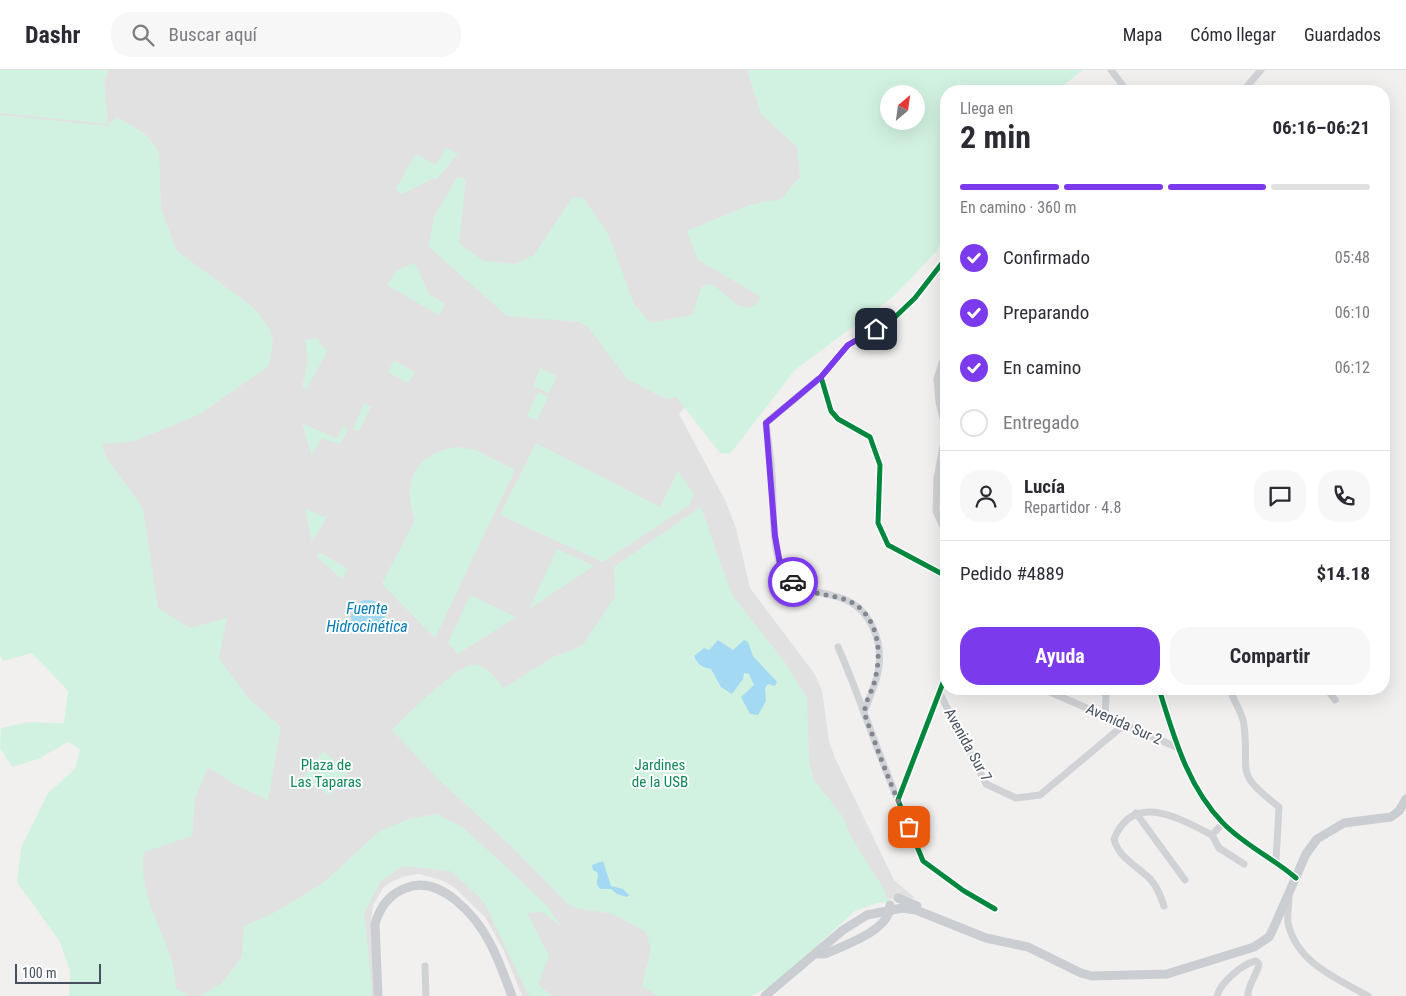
<!DOCTYPE html>
<html lang="es">
<head>
<meta charset="utf-8">
<style>
  body { margin:0; font-family:"Roboto Condensed",sans-serif; background:#f7f7f7; color:#2b2b33; height:100vh; display:flex; flex-direction:column; font-size:19px; white-space:nowrap }
  * { box-sizing:border-box; margin:0 }
  p { font-size:16px; color:#7c7c81 }
  .icon { flex:none; width:28px; height:28px; fill:none; stroke:currentColor; stroke-width:2; stroke-linecap:round; stroke-linejoin:round }
  .map { position:relative; flex:1; overflow:hidden }
  .side { position:absolute; left:940px; top:15px; width:450px; height:610px; display:flex; flex-direction:column; background:#fff; border-radius:20px; box-shadow:0 5px 20px #0002 }
  .side>* { flex:none }
  .needle { width:32px; rotate:29deg }
  .tools { position:absolute; left:880px; top:15px; display:grid; gap:10px }
  .tools a { display:grid; place-items:center; width:45px; height:45px; border-radius:50%; background:#fff; box-shadow:0 5px 20px #0002; font-size:25px }
  .scale { position:absolute; left:15px; bottom:12px; width:86px; box-sizing:border-box; padding-left:5px; border:2px solid #454f5e; border-top:0; font-size:14px; line-height:18px; white-space:nowrap; color:#454f5e; -webkit-text-stroke:4px #fff; paint-order:stroke }
  .pin { position:absolute; display:grid; place-items:center; width:42px; height:42px; color:#fff; margin:-21px; border-radius:10px; box-shadow:0 2px 8px #0006 }
  .courier { position:absolute; display:grid; place-items:center; width:50px; height:50px; margin:-25px; border:4px solid #7c3aed; border-radius:50%; background:#fff; color:#222; box-shadow:0 1px 6px #0007 }
  .headline em { font-style:normal; font-weight:700 }
  .headline div { display:flex; flex-direction:column-reverse }
  .headline { display:flex; align-items:center; justify-content:space-between; height:85px; padding:0 20px }
  h1 { font-size:32px; font-weight:700; line-height:38px }
  .bar { display:grid; grid-template-columns:repeat(4,1fr); gap:8px 5px; align-content:center; height:60px; padding:0 20px }
  .bar i { height:6px; border-radius:4px; background:#e1e1e2 }
  .bar .current { background:#7c3aed }
  .bar p { grid-column:span 4 }
  .line { display:flex; align-items:center; gap:12px; padding:0 20px; border-top:1px solid #e1e1e2 }
  .line div { flex:1 }
  .round { display:grid; place-items:center; flex:none; width:52px; height:52px; border-radius:20px; background:#f7f7f7 }
  ol { padding:0 20px; list-style:none }
  li { display:flex; align-items:center; gap:15px; height:55px }
  li p { margin-inline-start:auto }
  li .icon { padding:5px; border-radius:50%; background:#7c3aed; color:#fff; stroke-width:4 }
  li:last-child { color:#7c7c81 }
  li i { width:28px; height:28px; border:2px solid #e1e1e2; border-radius:50% }
  .action { display:flex; gap:10px; margin-top:auto; padding:10px 20px }
  .action a { flex:1; height:58px; border-radius:20px; background:#7c3aed; color:#fff; font-size:20px; font-weight:700; line-height:58px; text-align:center }
  .action a+a { background:#f7f7f7; color:#2b2b33 }
  header { display:flex; align-items:center; gap:30px; box-sizing:border-box; height:70px; padding:0 25px; background:#fff; border-bottom:1px solid #e1e1e2 }
  header strong { font-size:24px }
  nav { display:flex; gap:28px; margin-inline-start:auto; font-size:18px }
  .search { width:350px; height:45px; background:#f7f7f7; display:flex; align-items:center; gap:12px; box-sizing:border-box; padding:0 18px; border-radius:20px; color:#7c7c81; font-size:19px }
  .map>svg:first-child { display:block }
  .education { fill:#e2e1e2; fill-rule:evenodd }
  .green { fill:#d2f2e1; fill-rule:evenodd }
  .water { fill:#a3d9f2 }
  .lines { fill:none; stroke-linecap:round; stroke-linejoin:round }
  .minor { stroke:#d1d2d6; stroke-width:7 }
  .major { stroke:#cacdd1; stroke-width:9 }
  .cycleway-casing { stroke:#fff; stroke-width:8 }
  .cycleway { stroke:#00873e; stroke-width:5 }
  .done { stroke:#818791; stroke-width:5; stroke-dasharray:0 9 }
  .route { stroke:#7c3aed; stroke-width:6 }
  .labels { text-anchor:middle; stroke-width:4; stroke-linejoin:round; paint-order:stroke }
  .street-label { font-size:15px; fill:#454f5e; stroke:#fff }
  .park-label { font-size:15px; fill:#0e8759; stroke:#fff }
  .water-label { font-size:16px; font-style:italic; fill:#007bb6; stroke:#fff }
</style>
</head>
<body>
<header>
<strong>Dashr</strong>
<div class="search"><svg class="icon" aria-label="search" viewBox="0 0 24 24"><circle cx="10" cy="10" r="6"/><path d="M15 15l6 6"/></svg>Buscar aquí</div>
<nav><a>Mapa</a><a>Cómo llegar</a><a>Guardados</a></nav>
</header>
<div class="map">
<svg width="1406" height="926" viewBox="0 0 1406 926">
  <rect width="100%" height="100%" fill="#f1f0ef"/>
  <!-- education -->
  <path class="education" d="M0,0H914L938,24L911,116L721,296L679,344L725,430L736,458L750,518L814,603L822,620L829,671L835,688L894,810L915,828L891,829L857,839L746,926H522L503,879L485,847L454,817L441,810L419,804L406,806L393,811L384,817L373,835L371,851L374,926H111L114,703L0,457ZM889,24H916V51H889Z"/>
  <!-- green -->
  <g class="green">
    <polygon points="0,0 110,0 104,10 108,54 0,43"/>
    <path d="M747,0H1083L1056,21H946V159L937,181L894,226L795,300L730,384L720,383L676,327L666,329L627,309L588,257L580,252L507,246L428,176L435,145L457,107L466,109L459,173L483,191L515,194L534,185L573,127L583,128L608,163L634,234L650,253L692,245L702,216L712,214L737,235L748,238L757,234L760,226L698,190L687,161L749,135L781,129L800,107L797,77L761,44ZM889,24H916V51H889Z"/>
    <path d="M0,45L107,56L117,47L144,63L159,81L161,139L177,181L254,238L270,259L273,272L269,296L198,345L134,371L102,374L106,387L143,438L158,538L190,558L227,548L219,588L249,629L281,657L268,730L236,715L208,697L195,728L192,766L144,782C137,822 163,858 173,895C174,903 175,911 176,919L190,926H69L70,901L60,872L17,812L21,778L48,723L75,699L80,679L68,672L38,689L12,697L0,678L1,658L28,652L64,653L68,621L32,583L3,591L0,586Z"/>
    <polygon points="446,78 458,84 436,110 434,108 402,124 395,120 416,84 436,95"/>
    <polygon points="415,193 429,224 445,234 439,245 387,215 397,200"/>
    <polygon points="318,268 321,276 328,280 306,320 302,317 308,291 305,270"/>
    <polygon points="394,291 415,302 408,313 388,302"/>
    <polygon points="540,298 557,306 549,323 533,316"/>
    <polygon points="538,322 548,327 537,350 527,346"/>
    <polygon points="364,333 371,337 359,361 353,359"/>
    <polygon points="302,353 337,369 343,356 348,359 342,372 339,374 322,368 312,386"/>
    <polygon points="536,373 660,437 678,401 694,424 689,435 603,492 500,445"/>
    <path d="M458,377L475,380L515,400L435,568L382,514L415,450C401,412 416,382 458,377Z"/>
    <path d="M701,437L732,525L784,591L807,628L809,691L814,710L843,747L851,767L883,818L889,832L877,833L855,841L775,914L751,926H659L642,916L651,880L646,862L613,844L571,837L509,774L437,708L392,660C406,647 457,594 474,595C487,595 496,609 504,618L553,587L582,576L615,527L614,497Z"/>
    <polygon points="305,438 323,447 328,445 312,472"/>
    <polygon points="557,479 594,496 529,539"/>
    <polygon points="319,482 348,499 342,509 317,487"/>
    <polygon points="470,525 516,547 458,584 448,573"/>
    <polygon points="323,681 348,701 330,726 303,707"/>
    <polygon points="436,744 462,757 505,796 549,838 561,856 542,842 527,843 549,886 538,914 552,926 529,926 484,832 451,801 403,796 380,812 364,844 372,917 371,926 200,926 222,913 242,887 244,856 272,844 323,813 380,761 409,749"/>
  </g>
  <!-- water -->
  <g class="water">
    <circle cx="368" cy="547" r="17"/>
    <path d="M718,570L733,580L744,570L748,572L753,586L777,612L775,616L768,614L765,618L766,631L758,645L750,644L741,627L754,615L749,604L744,603L743,609L732,624L721,617L711,599C702,597 698,595 694,586L704,578L709,580Z"/>
    <path d="M603,791L611,816L623,819L629,825L627,827L617,824L611,819H601C594,814 598,811 598,803L593,800L592,795Z"/>
  </g>
  <g class="lines">
    <!-- minor -->
    <g class="minor">
      <polyline points="1111,0 1127,21"/>
      <polyline points="1243,21 1261,0"/>
      <polyline points="946,188 915,228 891,251 848,275 821,307 831,341 838,349 870,367 880,395 878,453 888,475 946,506"/>
      <polyline points="946,286 942,293 937,309 939,332 946,361 937,408 936,441 946,463"/>
      <path d="M821,307L766,353C768,370 771,388 772,405C774,429 771,475 781,496C795,524 815,519 841,528C871,538 884,573 878,602C875,616 869,629 864,642"/>
      <path d="M838,577C860,627 876,679 898,730"/>
      <polyline points="946,605 898,730 923,791 964,821 995,839"/>
      <polyline points="1043,619 1176,677"/>
      <polyline points="1103,619 1106,626 1105,645"/>
      <path d="M1159,619C1174,666 1187,716 1223,753C1244,775 1273,788 1296,808"/>
      <path d="M1230,619C1233,631 1243,643 1244,655C1250,706 1233,701 1279,737L1276,790"/>
      <polyline points="1327,619 1335,630"/>
      <polyline points="939,622 986,714 1016,728 1040,725 1125,654"/>
      <polyline points="1136,743 1185,810"/>
      <polyline points="1212,765 1219,778 1244,794"/>
      <path d="M1289,826C1289,835 1287,845 1288,853C1297,893 1336,908 1368,926"/>
      <path d="M1164,836C1161,827 1158,818 1151,810C1138,796 1119,789 1114,769C1133,721 1179,748 1212,765L1223,753"/>
      <polyline points="425,896 426,926"/>
      <path d="M1217,926C1221,912 1242,894 1256,891L1259,894C1257,905 1247,916 1248,926"/>
    </g>
    <!-- major -->
    <g class="major">
      <polyline points="898,828 917,836"/>
      <path d="M817,884H825C845,875 891,860 890,835"/>
      <path d="M378,926L375,854C380,837 389,824 406,818C440,804 476,846 490,873C499,890 505,908 512,926"/>
      <polyline points="765,926 843,860 867,845 902,838 916,840 986,868 1028,877 1081,903 1092,906 1167,904 1254,877 1269,867 1273,859 1306,784 1317,769 1344,753 1391,747 1399,741 1406,729"/>
    </g>
    <defs>
      <g id="cycleway">
        <polyline points="946,188 915,228 891,251 848,275 821,307 831,341 838,349 870,367 880,395 878,453 888,475 946,506"/>
        <polyline points="946,605 898,730 923,791 964,821 995,839"/>
        <path d="M1159,619C1174,666 1187,716 1223,753C1244,775 1273,788 1296,808"/>
      </g>
    </defs>
    <!-- cycleway casing -->
    <use href="#cycleway" class="cycleway-casing"/>
    <!-- cycleway -->
    <use href="#cycleway" class="cycleway"/>
  </g>
  <g class="lines">
    <!-- done -->
    <path class="done" d="M793,512C811,529 841,521 860,538C882,559 881,591 873,617C870,624 864,635 865,642C865,649 870,658 872,664C883,696 896,726 909,757"/>
    <!-- route -->
    <polyline class="route" points="793,512 780,494 775,466 766,353 821,307 848,275 876,259"/>
  </g>
  <g class="labels">
    <!-- street labels -->
    <g class="street-label">
      <text transform="translate(1124 654) rotate(24)" y="5">Avenida Sur 2</text>
      <text transform="translate(968 675) rotate(61)" y="5">Avenida Sur 7</text>
    </g>
    <!-- park labels -->
    <g class="park-label">
      <text x="326" y="700">Plaza de<tspan x="326" dy="17">Las Taparas</tspan></text>
      <text x="660" y="700">Jardines<tspan x="660" dy="17">de la USB</tspan></text>
    </g>
    <!-- water labels -->
    <g class="water-label">
      <text x="367" y="544">Fuente<tspan x="367" dy="18">Hidrocinética</tspan></text>
    </g>
  </g>
</svg>
<div class="tools">
<a><svg class="needle" viewBox="-14 -14 28 28"><path d="M0-13l5 13h-10z" fill="#e53935"/><path d="M0 13l5-13h-10z" fill="#7c7c81"/></svg></a>
</div>
<div class="scale">100 m</div>
<div class="pin" style="left:909px;top:757px;background:#ea580c"><svg class="icon" aria-label="bag" viewBox="0 0 24 24"><path d="M5 8h14l-1 12H6zM9 8a3 3 0 0 1 6 0"/></svg></div>
<div class="pin" style="left:876px;top:259px;background:#1f2937"><svg class="icon" aria-label="home" viewBox="0 0 24 24"><path d="M3 11l9-7 9 7M6 9v11h12V9"/></svg></div>
<div class="courier" style="left:793px;top:512px"><svg class="icon" aria-label="car" viewBox="0 0 24 24"><path d="M5 17H2v-5l4-1 3-4h7l3 4 3 1v5h-3M9 17h6M6 11h13"/><circle cx="7" cy="17" r="2"/><circle cx="17" cy="17" r="2"/></svg></div>
<section class="side">
<div class="headline"><div><h1>2 min</h1><p>Llega en</p></div><em>06:16–06:21</em></div>
<div class="bar"><i class="current"></i><i class="current"></i><i class="current"></i><i></i><p>En camino · 360 m</p></div>
<ol>
<li><svg class="icon" aria-label="check" viewBox="0 0 24 24"><path d="M5 12l5 5 9-10"/></svg>Confirmado<p>05:48</p></li>
<li><svg class="icon" aria-label="check" viewBox="0 0 24 24"><path d="M5 12l5 5 9-10"/></svg>Preparando<p>06:10</p></li>
<li><svg class="icon" aria-label="check" viewBox="0 0 24 24"><path d="M5 12l5 5 9-10"/></svg>En camino<p>06:12</p></li>
<li><i></i>Entregado</li>
</ol>
<div class="line" style="height:90px"><a class="round"><svg class="icon" aria-label="person" viewBox="0 0 24 24"><circle cx="12" cy="8" r="4"/><path d="M4 21q1-7 8-7t8 7"/></svg></a><div><b>Lucía</b><p>Repartidor · 4.8</p></div><a class="round"><svg class="icon" aria-label="chat" viewBox="0 0 24 24"><path d="M4 5h16v11H9l-5 4z"/></svg></a><a class="round"><svg class="icon" aria-label="phone" viewBox="0 0 24 24"><path d="M5 4h4l2 5-3 2q2 4 5 5l2-3 5 2v4C11 20 4 13 5 4z"/></svg></a></div>
<div class="line" style="height:65px"><div>Pedido #4889</div><b>$14.18</b></div>
<div class="action"><a>Ayuda</a><a>Compartir</a></div>
</section>
</div>
</body>
</html>
